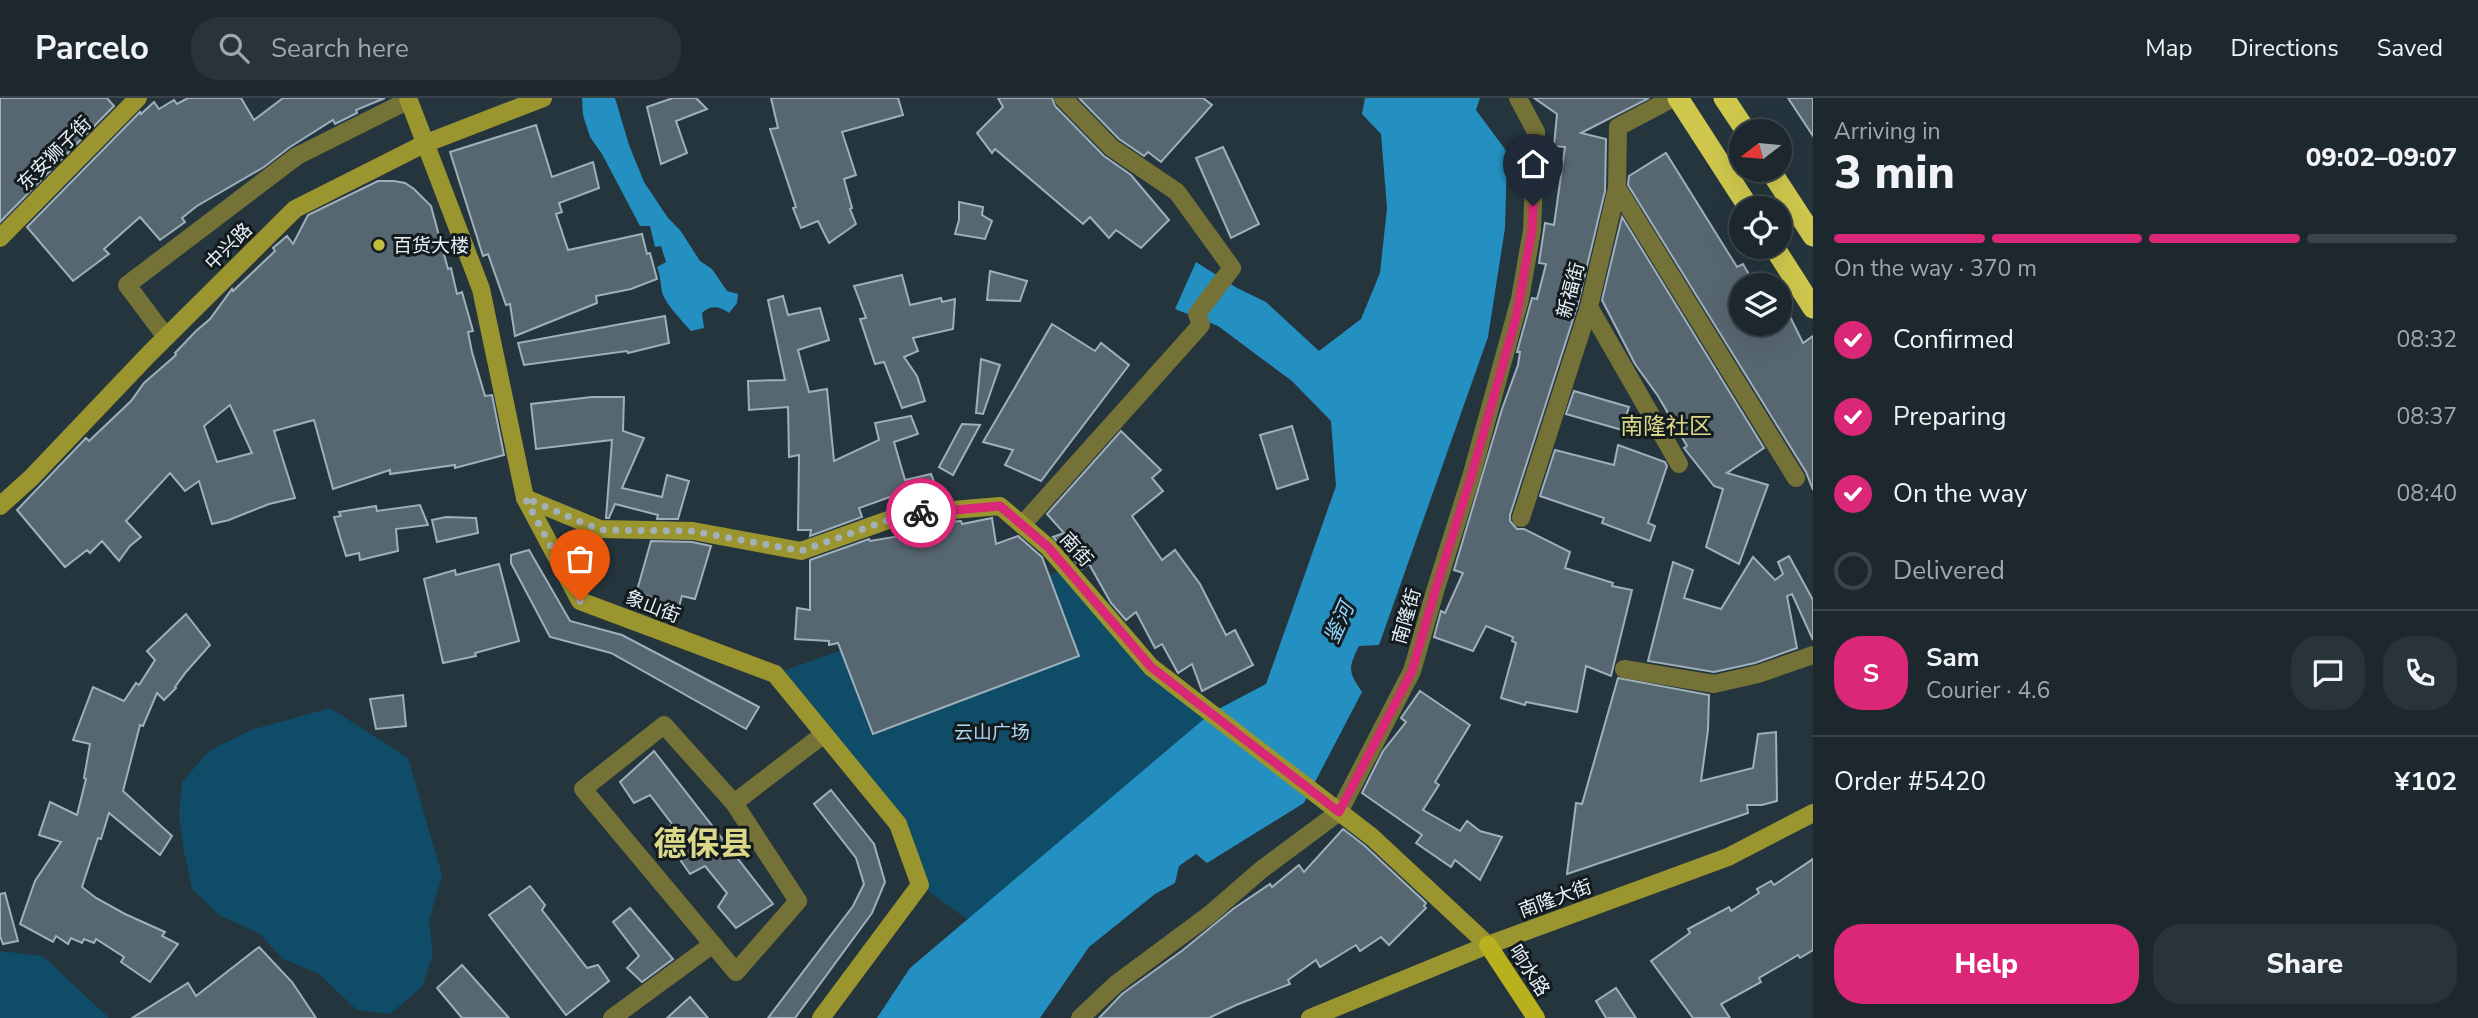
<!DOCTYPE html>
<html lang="en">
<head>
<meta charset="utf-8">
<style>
  body { margin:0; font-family:"Nunito Sans","Noto Sans SC",sans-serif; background:#29343a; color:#f1f3f6; height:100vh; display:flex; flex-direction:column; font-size:26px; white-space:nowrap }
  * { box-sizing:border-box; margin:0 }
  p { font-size:23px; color:#a0a6aa }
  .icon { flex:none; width:38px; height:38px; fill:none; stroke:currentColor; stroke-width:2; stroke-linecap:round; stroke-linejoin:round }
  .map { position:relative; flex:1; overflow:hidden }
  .details { display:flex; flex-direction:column; background:#1c282e; width:665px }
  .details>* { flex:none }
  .needle { width:46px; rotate:254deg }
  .controls { position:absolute; left:1729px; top:21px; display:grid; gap:14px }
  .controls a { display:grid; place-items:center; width:63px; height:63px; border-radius:50%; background:#1c282e; box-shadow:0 7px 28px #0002,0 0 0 2px #3a444a; font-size:35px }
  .pin { position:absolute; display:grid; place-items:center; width:60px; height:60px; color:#fff; margin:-72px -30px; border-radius:50% 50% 50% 0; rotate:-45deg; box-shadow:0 0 7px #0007 }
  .pin .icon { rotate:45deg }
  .courier { position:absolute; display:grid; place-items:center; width:70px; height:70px; margin:-35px; border:5px solid #db2777; border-radius:50%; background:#fff; color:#222; box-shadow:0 2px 9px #0007 }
  .overview em { font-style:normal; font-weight:800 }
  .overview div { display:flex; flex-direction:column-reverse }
  .overview { display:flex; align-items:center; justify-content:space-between; height:119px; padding:0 21px }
  h1 { font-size:46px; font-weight:800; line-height:52px }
  .bar { display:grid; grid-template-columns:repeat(4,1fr); gap:10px 7px; align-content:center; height:84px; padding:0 21px }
  .bar i { height:9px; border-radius:5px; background:#3a444a }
  .bar .active { background:#db2777 }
  .bar p { grid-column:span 4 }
  .line { display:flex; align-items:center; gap:18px; padding:0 21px; border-top:2px solid #3a444a }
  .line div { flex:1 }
  .round { display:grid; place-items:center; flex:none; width:74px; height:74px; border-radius:28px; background:#29343a }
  ol { padding:0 21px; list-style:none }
  li { display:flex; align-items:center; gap:21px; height:77px }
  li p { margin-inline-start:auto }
  li .icon { padding:7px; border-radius:50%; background:#db2777; color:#fff; stroke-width:4 }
  li:last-child { color:#a0a6aa }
  li i { width:38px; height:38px; border:4px solid #3a444a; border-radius:50% }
  .button { display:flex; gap:14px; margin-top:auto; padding:14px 21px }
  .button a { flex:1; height:80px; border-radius:28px; background:#db2777; color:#fff; font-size:28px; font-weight:800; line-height:80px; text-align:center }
  .button a+a { background:#29343a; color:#f1f3f6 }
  header { display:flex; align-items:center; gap:42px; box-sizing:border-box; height:98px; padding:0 35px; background:#1c282e; border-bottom:2px solid #3a444a }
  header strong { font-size:33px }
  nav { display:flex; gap:38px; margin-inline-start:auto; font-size:24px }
  .search { width:490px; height:63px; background:#29343a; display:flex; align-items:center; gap:18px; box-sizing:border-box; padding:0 24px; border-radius:28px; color:#a0a6aa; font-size:26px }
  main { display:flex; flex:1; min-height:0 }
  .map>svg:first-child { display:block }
  .green { fill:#0e4c67 }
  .water { fill:#2390c1 }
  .building { fill:#576771; stroke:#9eb0bb; stroke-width:2; fill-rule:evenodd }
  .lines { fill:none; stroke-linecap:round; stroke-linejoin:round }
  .street { stroke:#757237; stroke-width:18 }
  .secondary { stroke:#9b952f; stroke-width:18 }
  .primary { stroke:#b8b01d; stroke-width:18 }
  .highway { stroke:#cfc84d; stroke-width:21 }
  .done { stroke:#a4b0b7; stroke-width:7; stroke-dasharray:0 12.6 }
  .route { stroke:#db2777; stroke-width:9 }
  .poi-dot { fill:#c4bc3e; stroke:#141b1f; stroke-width:2.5 }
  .labels { text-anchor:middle; stroke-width:6; stroke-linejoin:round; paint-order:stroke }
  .street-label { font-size:19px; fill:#e8f2f8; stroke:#141b1f }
  .poi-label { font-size:19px; fill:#e8f2f8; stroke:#141b1f; text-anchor:start }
  .park-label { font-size:19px; fill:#abd8f2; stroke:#141b1f }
  .water-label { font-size:21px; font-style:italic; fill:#8fd5fc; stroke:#141b1f }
  .quarter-label { font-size:23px; fill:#dbd889; stroke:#141b1f }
  .town-label { font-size:33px; font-weight:bold; fill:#dbd889; stroke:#141b1f }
</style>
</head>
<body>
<header>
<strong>Parcelo</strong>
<div class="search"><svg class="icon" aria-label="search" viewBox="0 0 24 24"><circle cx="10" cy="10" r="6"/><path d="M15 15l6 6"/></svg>Search here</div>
<nav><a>Map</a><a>Directions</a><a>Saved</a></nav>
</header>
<main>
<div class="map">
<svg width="1813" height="920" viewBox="0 0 1813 920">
  <rect width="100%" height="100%" fill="#25353d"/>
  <!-- green -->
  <g class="green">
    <polygon points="1067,471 1151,569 1211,615 968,822 920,787 898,726 775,576"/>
    <polygon points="330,610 408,660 442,777 429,823 433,856 422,889 390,916 357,912 319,876 283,861 260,836 219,817 192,791 184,753 179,719 182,684 210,652 251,632"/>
    <polygon points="0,853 43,858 109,920 0,920"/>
  </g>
  <!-- water -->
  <g class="water">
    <path d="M582,0H615L629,47L644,84L668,120L680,132L700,163L712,171L727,193L738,196L737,205L729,215C719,208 711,207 702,215L704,230L691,233C683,224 667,207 663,197C660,188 661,178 657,169L666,164L661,148L655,149L650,128H640L602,56L590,39L583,17Z"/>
    <path d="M1365,0H1480L1476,12L1507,54L1505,130L1488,239L1379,547L1359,548C1348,570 1348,574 1362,594L1304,705L1207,765L1196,756L1179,768L1175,785L1155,796L1089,849L1040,920H877L910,870L1211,615L1266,586L1336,388L1331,323L1292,283L1218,228L1175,211L1196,164L1237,190L1266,204L1319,253L1361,221L1380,175L1387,110L1381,36L1362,16Z"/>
  </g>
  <!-- building -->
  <g class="building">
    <polygon points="0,0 107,0 114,8 0,124"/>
    <polygon points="188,0 241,0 254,22 283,0 385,0 356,12 357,15 335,26 333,22 290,49 264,69 197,108 182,120 185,124 160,142 140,119 104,151 109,156 73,183 27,129 140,14 141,16 154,4 159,11 174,2 177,6"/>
    <polygon points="673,0 696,0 707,11 676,23 687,55 661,66 647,9"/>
    <polygon points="771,0 898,0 903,17 842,34 856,77 844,81 852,110 850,111 856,126 829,145 818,123 801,130 793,110 796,109 770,31 778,30"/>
    <polygon points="998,0 1052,0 1055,8 1104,58 1131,77 1169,122 1141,150 1116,132 1109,140 1090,119 1083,126 995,51 992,55 977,35 1003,9"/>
    <polygon points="1079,0 1203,0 1212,7 1161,64 1148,54 1144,58 1119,41"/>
    <polygon points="1534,0 1649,0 1581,35 1606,41 1605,93 1578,206 1510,417 1510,423 1517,431 1524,431 1570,454 1565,470 1613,485 1612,488 1632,492 1611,578 1586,568 1577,614 1526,604 1525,607 1501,600 1516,545 1512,543 1513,539 1486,528 1473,553 1434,539 1441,513 1445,515 1463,475 1454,472 1502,311 1518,267 1520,254 1517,254 1532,200 1537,201 1546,166 1539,165 1545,125 1554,127 1565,49 1554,48 1557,16"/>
    <polygon points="1788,0 1813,0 1813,38"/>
    <polygon points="536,27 552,79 593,64 599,90 559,105 562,114 556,116 568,152 642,136 647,156 650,155 657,181 631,191 596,198 597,205 515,238 510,206 506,207 488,156 483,158 450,54"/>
    <polygon points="1223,49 1259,126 1231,140 1196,60"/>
    <polygon points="1666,55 1737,169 1743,166 1755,187 1741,187 1741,226 1780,226 1780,198 1803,245 1813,238 1813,392 1806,374 1628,87 1629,78"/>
    <path d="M378,83H394L405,85L414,91L431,108L448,171L451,170L457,196L462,194L473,233L468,234L472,254L485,298L492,297L504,357L455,370V367L390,376V372L333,391L314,322L274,333L295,400L269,406L229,422L212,426L199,383L185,393L170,375L126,423L141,439L130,448L119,463L102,443L90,455L87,452L65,469L17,412L86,340L89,343L131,303L144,285L176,257L175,255L196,233L210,221L232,191L233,193L275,153L273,150L287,138L293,146L308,117ZM230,307L252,355L217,364L204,328Z"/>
    <polygon points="959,104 983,109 982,117 992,123 985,141 955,136 959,122"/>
    <polygon points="1622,119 1764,350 1727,375 1768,387 1739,466 1706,449 1723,391 1714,388 1684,350 1687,348 1658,298 1635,266 1602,202"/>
    <polygon points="990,173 1027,183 1020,203 987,202"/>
    <polygon points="902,177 910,207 941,200 942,204 955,201 953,231 913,240 918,253 904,259 917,278 925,303 902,310 884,264 875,266 860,221 866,220 854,188"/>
    <polygon points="783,198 788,217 820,210 829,242 798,252 809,294 827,291 834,363 879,342 875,325 911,318 918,336 894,344 905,382 931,376 941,402 912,404 911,399 903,401 901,395 859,410 862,419 810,438 811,432 798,432 799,357 789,359 788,309 749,312 748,283 785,282 768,202"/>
    <polygon points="665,218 669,245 628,255 627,253 524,267 518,245"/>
    <polygon points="1052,226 1095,253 1101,245 1129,267 1041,383 1005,367 1013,352 983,344"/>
    <polygon points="981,261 1000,267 983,316 976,315"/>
    <polygon points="1574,293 1629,309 1622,332 1566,316"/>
    <polygon points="592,299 624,299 623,333 644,340 622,390 662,399 667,377 689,383 678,421 657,421 658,417 615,406 609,420 606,420 612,342 536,351 531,306"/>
    <polygon points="962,326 980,327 953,377 939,369"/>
    <polygon points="1292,328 1308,381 1277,391 1260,337"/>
    <polygon points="1121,333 1161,372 1152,380 1163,393 1132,418 1162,462 1175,452 1200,486 1226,537 1235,532 1253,567 1202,593 1192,566 1178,575 1162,546 1155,550 1136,514 1126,522 1111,505 1089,466 1082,471 1053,439 1064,435 1047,416"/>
    <polygon points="1618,347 1665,364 1667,368 1648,425 1655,428 1650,443 1602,425 1604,420 1540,398 1555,352 1614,367"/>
    <polygon points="420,407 428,427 396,431 398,453 360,462 359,455 346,458 334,419 341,418 339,414 376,408 377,413"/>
    <polygon points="446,419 476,420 478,435 437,444 432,422"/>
    <polygon points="992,420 996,446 1018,438 1042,459 1079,558 873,636 838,545 829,547 829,543 795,541 797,510 810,512 810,462 869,441 870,443 919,435 917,426 961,423 962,426"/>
    <polygon points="651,443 692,444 711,448 695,501 682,498 678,512 649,508 651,499 636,496"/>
    <polygon points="529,452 570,523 622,537 759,609 746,631 611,555 550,539 511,465 511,457"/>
    <polygon points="1789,458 1813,502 1813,542 1792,496 1787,498 1797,550 1755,565 1714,574 1648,563 1673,464 1693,472 1684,500 1721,511 1753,459 1775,482 1783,476 1778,464"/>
    <polygon points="499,466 519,543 475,555 476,558 443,565 424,481 455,472 456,477"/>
    <polygon points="186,516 210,547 186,574 175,589 176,590 164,602 157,595 143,628 140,627 123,693 172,738 160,757 109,715 101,741 98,740 82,789 96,800 125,816 165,834 162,838 178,846 150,884 121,864 124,859 96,841 94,845 84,841 82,845 71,840 68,846 56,838 53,844 20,826 35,783 61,744 39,737 50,704 77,717 86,681 84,680 90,646 73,642 93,589 124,603 136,585 139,587 155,562 147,553"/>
    <polygon points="1618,580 1709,597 1708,632 1701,683 1753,670 1758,636 1776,634 1777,703 1762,707 1747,707 1748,715 1567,776 1576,705 1582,706"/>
    <polygon points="1420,593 1470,627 1435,684 1439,687 1423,712 1460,733 1467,723 1480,733 1502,739 1480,782 1455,762 1451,769 1416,745 1422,737 1362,695 1383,653 1406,624 1401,620"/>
    <polygon points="403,597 406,628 376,631 370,601"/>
    <polygon points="654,653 773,806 736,830 718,809 727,795 705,768 690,776 663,737 672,726 650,697 634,705 620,684"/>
    <polygon points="831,692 874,746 885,784 872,815 795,920 768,920 853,808 864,786 856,760 814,706"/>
    <polygon points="1343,731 1365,748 1426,805 1424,808 1426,810 1389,847 1381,839 1360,853 1356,847 1320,869 1316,862 1288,882 1290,886 1236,907 1209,920 1099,920 1122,896 1183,852 1233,811 1270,786 1272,789 1299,767 1304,774"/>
    <polygon points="1813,761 1813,852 1800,860 1798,857 1759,880 1761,884 1721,906 1730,920 1693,920 1651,863 1690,835 1688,831 1729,809 1731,813 1759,795 1757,791 1771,783 1774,787"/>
    <polygon points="530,788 545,807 542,812 587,870 598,867 609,883 566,917 489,817"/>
    <polygon points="5,795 18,843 3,846 0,838 0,796"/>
    <polygon points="630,810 673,861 642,884 627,870 639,858 613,824"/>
    <polygon points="259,849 292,884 316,920 132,920 188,885 196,898"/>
    <polygon points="462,867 509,920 462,920 437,890"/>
    <polygon points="1616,890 1636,920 1606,920 1596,903"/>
    <polygon points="690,899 708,920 667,920"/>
  </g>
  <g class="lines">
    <!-- street -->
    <g class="street">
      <polyline points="1617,90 1796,380"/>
      <polyline points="1589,209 1679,366"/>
      <polyline points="166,239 127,187 297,58 409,2"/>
      <polyline points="1521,420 1589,209 1617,90 1618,29 1673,0"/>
      <polyline points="1022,427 1201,227 1197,216 1232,170 1177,94 1112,50 1063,0"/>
      <polyline points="1624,571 1714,586 1758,576 1813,557"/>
      <polygon points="664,627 734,705 798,803 736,874 583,691"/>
      <polyline points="734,705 824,636"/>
      <polyline points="612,920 713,846"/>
      <polyline points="1080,920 1116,886 1209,817 1261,772 1339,714 1412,573 1436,490 1471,379 1520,201 1532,132 1536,34 1518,0"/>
    </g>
    <!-- secondary -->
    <g class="secondary">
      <polyline points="408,0 481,191 525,400 580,503 775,576 898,726 920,787 821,920"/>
      <polyline points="0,140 138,0"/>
      <polyline points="525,400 600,431 693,433 801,453 905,416 1000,408 1048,449 1151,569 1372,739 1488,847"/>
      <polyline points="0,408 31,380 150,255 295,111 424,46 543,0"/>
      <polyline points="1310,920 1488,847 1728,759 1813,715"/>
    </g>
    <!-- primary -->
    <polyline class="primary" points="1488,847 1536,920"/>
    <!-- highway -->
    <g class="highway">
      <polyline points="1678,0 1749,110"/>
      <polyline points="1724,0 1746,33"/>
      <polyline points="1770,72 1813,138"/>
      <polyline points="1774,149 1813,210"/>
    </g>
  </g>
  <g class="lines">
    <!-- done -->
    <polyline class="done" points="580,503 525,400 600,432 692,433 801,453 905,416 921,415"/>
    <!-- route -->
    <polyline class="route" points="921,415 1000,408 1048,449 1151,569 1339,714 1412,573 1436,490 1471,379 1516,220 1532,132 1533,108"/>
  </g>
  <!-- markers -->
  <circle class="poi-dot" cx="379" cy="147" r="7"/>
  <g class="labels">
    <!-- street labels -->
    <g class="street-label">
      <text transform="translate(54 55) rotate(-45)" y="7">东安狮子街</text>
      <text transform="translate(228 148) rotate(-45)" y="7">中兴路</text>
      <text transform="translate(1570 192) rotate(-75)" y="7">新福街</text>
      <text transform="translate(1077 451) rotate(48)" y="7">南街</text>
      <text transform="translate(653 508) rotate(21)" y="7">象山街</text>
      <text transform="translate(1406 518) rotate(-74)" y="7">南隆街</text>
      <text transform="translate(1555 800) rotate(-20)" y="7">南隆大街</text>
      <text transform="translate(1530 872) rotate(57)" y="7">响水路</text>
    </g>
    <!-- poi labels -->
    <g class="poi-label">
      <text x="393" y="154">百货大楼</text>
    </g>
    <!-- park labels -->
    <g class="park-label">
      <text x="992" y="641">云山广场</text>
    </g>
    <!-- water labels -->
    <g class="water-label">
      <text transform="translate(1339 525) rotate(-66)" y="7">鉴河</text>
    </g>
    <!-- quarter labels -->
    <g class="quarter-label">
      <text x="1666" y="336">南隆社区</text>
    </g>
    <!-- town labels -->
    <g class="town-label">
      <text x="703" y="757">德保县</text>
    </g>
  </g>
</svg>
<div class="controls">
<a><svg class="needle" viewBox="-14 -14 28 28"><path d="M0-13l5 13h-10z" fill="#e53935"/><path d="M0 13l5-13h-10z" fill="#a0a6aa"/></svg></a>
<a><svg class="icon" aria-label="locate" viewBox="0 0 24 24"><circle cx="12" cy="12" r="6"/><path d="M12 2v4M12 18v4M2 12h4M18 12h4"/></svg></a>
<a><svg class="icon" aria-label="layers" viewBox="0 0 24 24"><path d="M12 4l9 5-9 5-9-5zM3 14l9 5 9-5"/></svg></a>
</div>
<div class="pin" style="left:580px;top:503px;background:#ea580c"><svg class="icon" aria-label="bag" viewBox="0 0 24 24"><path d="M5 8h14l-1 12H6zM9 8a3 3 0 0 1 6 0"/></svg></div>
<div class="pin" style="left:1533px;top:108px;background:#1f2937"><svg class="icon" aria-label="home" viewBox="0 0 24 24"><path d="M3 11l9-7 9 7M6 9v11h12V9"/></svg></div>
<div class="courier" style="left:921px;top:415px"><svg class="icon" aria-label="bike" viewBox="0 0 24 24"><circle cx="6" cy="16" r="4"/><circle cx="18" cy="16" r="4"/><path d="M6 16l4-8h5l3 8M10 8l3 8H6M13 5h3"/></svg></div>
</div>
<section class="details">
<div class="overview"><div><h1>3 min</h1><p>Arriving in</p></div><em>09:02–09:07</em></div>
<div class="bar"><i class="active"></i><i class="active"></i><i class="active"></i><i></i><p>On the way · 370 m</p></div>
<ol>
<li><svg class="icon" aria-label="check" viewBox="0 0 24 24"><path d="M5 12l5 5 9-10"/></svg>Confirmed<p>08:32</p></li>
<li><svg class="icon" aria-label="check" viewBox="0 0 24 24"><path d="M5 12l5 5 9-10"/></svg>Preparing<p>08:37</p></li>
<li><svg class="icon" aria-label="check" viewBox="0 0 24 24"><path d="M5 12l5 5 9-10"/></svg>On the way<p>08:40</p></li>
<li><i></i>Delivered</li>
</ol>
<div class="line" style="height:126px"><b class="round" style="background:#db2777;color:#fff">S</b><div><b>Sam</b><p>Courier · 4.6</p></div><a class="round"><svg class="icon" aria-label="chat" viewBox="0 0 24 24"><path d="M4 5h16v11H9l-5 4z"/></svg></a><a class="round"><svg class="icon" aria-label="phone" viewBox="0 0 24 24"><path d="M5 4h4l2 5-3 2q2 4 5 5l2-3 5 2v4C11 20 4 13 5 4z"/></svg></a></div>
<div class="line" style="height:91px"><div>Order #5420</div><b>¥102</b></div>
<div class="button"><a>Help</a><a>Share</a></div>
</section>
</main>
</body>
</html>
